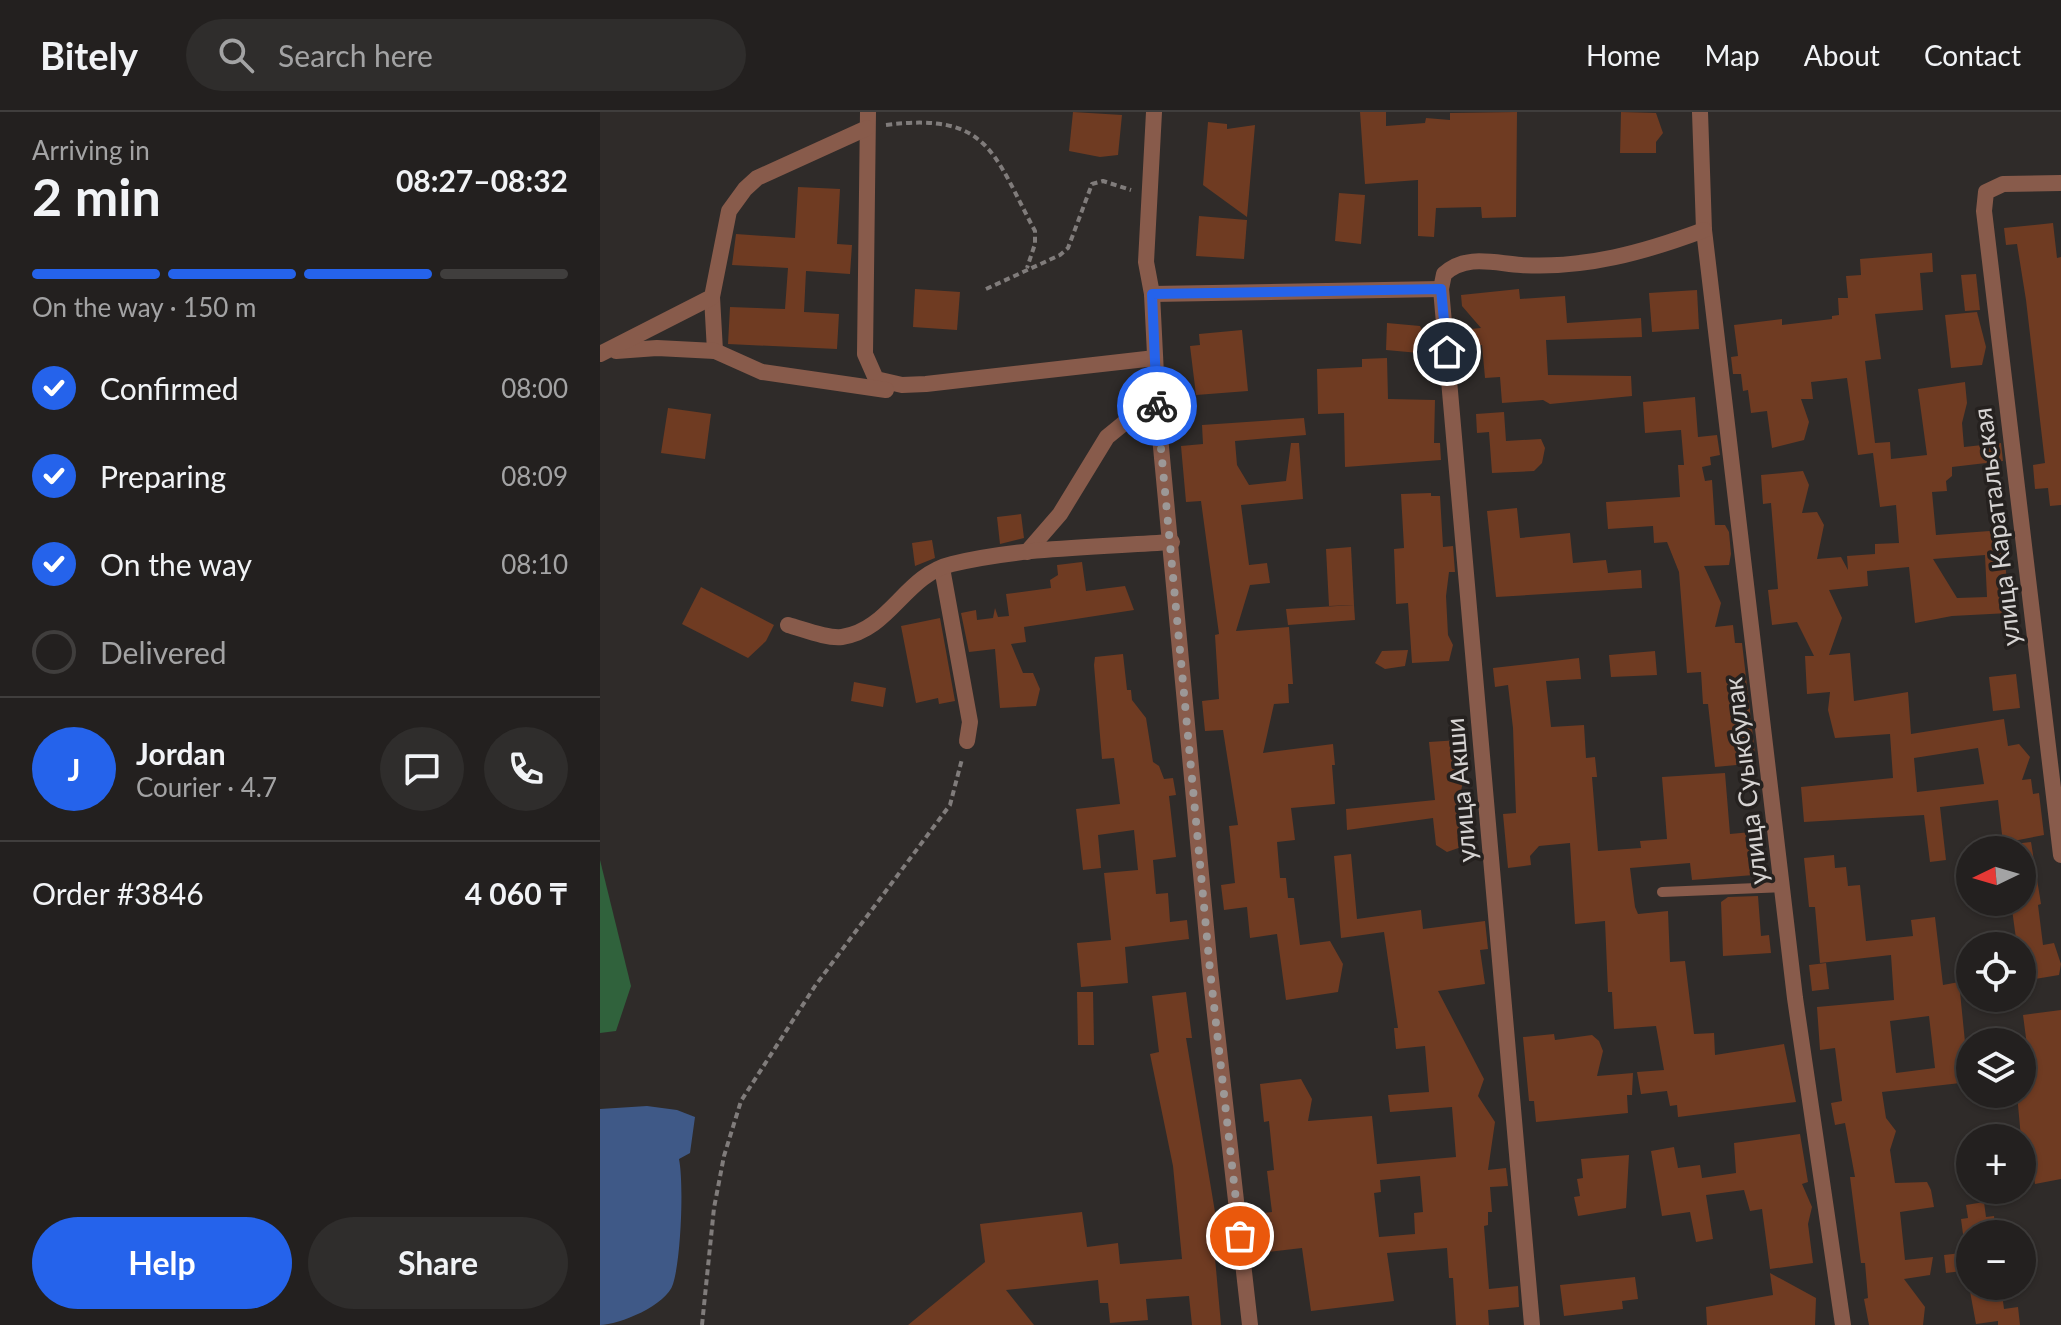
<!DOCTYPE html>
<html lang="en">
<head>
<meta charset="utf-8">
<style>
  body { margin:0; font-family:Lato,sans-serif; background:#2f2d2c; color:#f1f3f6; height:100vh; display:flex; flex-direction:column; font-size:30px; white-space:nowrap }
  * { box-sizing:border-box; margin:0 }
  p { font-size:26px; color:#a3a3a4 }
  .icon { flex:none; width:44px; height:44px; fill:none; stroke:currentColor; stroke-width:2; stroke-linecap:round; stroke-linejoin:round }
  .map { position:relative; flex:1; overflow:hidden }
  .sheet { display:flex; flex-direction:column; background:#23201f; width:600px }
  .sheet>* { flex:none }
  .needle { width:52px; rotate:265deg }
  .buttons { position:absolute; left:1356px; top:724px; display:grid; gap:16px }
  .buttons a { display:grid; place-items:center; width:80px; height:80px; border-radius:50%; background:#23201f; box-shadow:0 2px 6px #0004,0 0 0 2px #403e3d; font-size:40px }
  .pin { position:absolute; display:grid; place-items:center; width:68px; height:68px; color:#fff; margin:-34px; border:4px solid #fff; border-radius:50%; box-shadow:0 2px 8px #0007 }
  .courier { position:absolute; display:grid; place-items:center; width:80px; height:80px; margin:-40px; border:6px solid #2563eb; border-radius:50%; background:#fff; color:#222; box-shadow:0 2px 10px #0007 }
  .summary em { font-style:normal; font-weight:700 }
  .summary div { display:flex; flex-direction:column-reverse }
  .summary { display:flex; align-items:center; justify-content:space-between; height:136px; padding:0 32px }
  h1 { font-size:52px; font-weight:700; line-height:60px }
  .bar { display:grid; grid-template-columns:repeat(4,1fr); gap:12px 8px; align-content:center; height:96px; padding:0 32px }
  .bar i { height:10px; border-radius:6px; background:#403e3d }
  .bar .selected { background:#2563eb }
  .bar p { grid-column:span 4 }
  .line { display:flex; align-items:center; gap:20px; padding:0 32px; border-top:2px solid #403e3d }
  .line div { flex:1 }
  .round { display:grid; place-items:center; flex:none; width:84px; height:84px; border-radius:42px; background:#2f2d2c }
  ol { padding:0 32px; list-style:none }
  li { display:flex; align-items:center; gap:24px; height:88px }
  li p { margin-inline-start:auto }
  li .icon { padding:8px; border-radius:50%; background:#2563eb; color:#fff; stroke-width:4 }
  li:last-child { color:#a3a3a4 }
  li i { width:44px; height:44px; border:4px solid #403e3d; border-radius:50% }
  .action { display:flex; gap:16px; margin-top:auto; padding:16px 32px }
  .action a { flex:1; height:92px; border-radius:48px; background:#2563eb; color:#fff; font-size:32px; font-weight:700; line-height:92px; text-align:center }
  .action a+a { background:#2f2d2c; color:#f1f3f6 }
  header { display:flex; align-items:center; gap:48px; box-sizing:border-box; height:112px; padding:0 40px; background:#23201f; border-bottom:2px solid #403e3d }
  header strong { font-size:38px }
  nav { display:flex; gap:44px; margin-inline-start:auto; font-size:28px }
  .search { width:560px; height:72px; background:#2f2d2c; display:flex; align-items:center; gap:20px; box-sizing:border-box; padding:0 28px; border-radius:44px; color:#a3a3a4; font-size:30px }
  main { display:flex; flex:1; min-height:0 }
  .map>svg:first-child { display:block }
  .forest { fill:#30623c }
  .water { fill:#3f5987 }
  .building { fill:#6f3b22; fill-rule:evenodd }
  .lines { fill:none; stroke-linecap:round; stroke-linejoin:round }
  .path { stroke:#807c7b; stroke-width:4; stroke-dasharray:6 4; stroke-linecap:butt }
  .service { stroke:#885b4b; stroke-width:10 }
  .minor { stroke:#885b4b; stroke-width:16 }
  .done { stroke:#9c9897; stroke-width:8; stroke-dasharray:0 14.4 }
  .route { stroke:#2563eb; stroke-width:10 }
  .labels { text-anchor:middle; stroke-width:7; stroke-linejoin:round; paint-order:stroke }
  .street-label { font-size:26px; fill:#d6d3d2; stroke:#25211f }
</style>
</head>
<body>
<header>
<strong>Bitely</strong>
<div class="search"><svg class="icon" aria-label="search" viewBox="0 0 24 24"><circle cx="10" cy="10" r="6"/><path d="M15 15l6 6"/></svg>Search here</div>
<nav><a>Home</a><a>Map</a><a>About</a><a>Contact</a></nav>
</header>
<main>
<section class="sheet">
<div class="summary"><div><h1>2 min</h1><p>Arriving in</p></div><em>08:27–08:32</em></div>
<div class="bar"><i class="selected"></i><i class="selected"></i><i class="selected"></i><i></i><p>On the way · 150 m</p></div>
<ol>
<li><svg class="icon" aria-label="check" viewBox="0 0 24 24"><path d="M5 12l5 5 9-10"/></svg>Confirmed<p>08:00</p></li>
<li><svg class="icon" aria-label="check" viewBox="0 0 24 24"><path d="M5 12l5 5 9-10"/></svg>Preparing<p>08:09</p></li>
<li><svg class="icon" aria-label="check" viewBox="0 0 24 24"><path d="M5 12l5 5 9-10"/></svg>On the way<p>08:10</p></li>
<li><i></i>Delivered</li>
</ol>
<div class="line" style="height:144px"><b class="round" style="background:#2563eb;color:#fff">J</b><div><b>Jordan</b><p>Courier · 4.7</p></div><a class="round"><svg class="icon" aria-label="chat" viewBox="0 0 24 24"><path d="M4 5h16v11H9l-5 4z"/></svg></a><a class="round"><svg class="icon" aria-label="phone" viewBox="0 0 24 24"><path d="M5 4h4l2 5-3 2q2 4 5 5l2-3 5 2v4C11 20 4 13 5 4z"/></svg></a></div>
<div class="line" style="height:104px"><div>Order #3846</div><b>4 060 ₸</b></div>
<div class="action"><a>Help</a><a>Share</a></div>
</section>
<div class="map">
<svg width="1461" height="1213" viewBox="0 0 1461 1213">
  <rect width="100%" height="100%" fill="#2f2b29"/>
  <!-- forest -->
  <polygon class="forest" points="0,748 31,874 16,919 0,921"/>
  <!-- water -->
  <path class="water" d="M47,994L77,998L95,1005L90,1041L79,1047C84,1072 81,1147 73,1172C67,1193 19,1213 0,1213V997Z"/>
  <!-- building -->
  <g class="building">
    <polygon points="473,0 522,3 518,43 500,45 469,39"/>
    <polygon points="760,0 786,0 786,14 825,11 826,6 850,8 850,1 917,0 916,105 882,106 881,95 836,96 834,125 818,124 818,68 765,72"/>
    <polygon points="1021,0 1056,1 1063,21 1056,30 1056,41 1020,41"/>
    <polygon points="608,10 627,12 627,17 655,13 647,105 603,73"/>
    <polygon points="198,75 240,77 237,132 252,133 250,162 206,159 204,200 239,202 237,237 128,232 130,195 185,197 188,156 132,153 136,122 195,126"/>
    <polygon points="739,81 765,83 761,132 735,129"/>
    <polygon points="599,104 647,108 644,147 596,144"/>
    <polygon points="1453,111 1457,146 1461,145 1461,393 1450,394 1448,376 1435,377 1433,353 1445,351 1426,188 1417,132 1406,133 1404,116"/>
    <path d="M1332,141L1333,160L1320,161L1323,198L1275,202L1281,247L1265,249L1275,331L1290,330L1291,347L1327,343L1318,277L1365,270L1367,291L1362,311L1364,335L1401,331L1403,349L1352,355V364L1346,369L1347,379L1332,380L1336,423L1403,418L1409,501L1352,504L1315,511L1309,455L1267,459L1268,474L1229,478L1242,506L1229,543L1250,541L1254,589L1308,580L1311,622L1404,607L1408,634L1419,632L1430,645L1422,668L1431,667L1433,682L1439,681L1444,723L1403,731L1398,688L1340,695L1346,748L1330,750L1324,703L1204,710L1201,675L1293,666L1290,622L1235,626L1228,598L1230,580L1207,582L1205,544H1214L1197,510L1172,513L1168,478L1178,477L1171,391L1163,392L1161,363L1203,359L1209,373L1202,401L1217,400L1224,413L1217,447L1241,445L1248,458L1247,444L1275,442V432L1299,431L1296,393L1280,395L1273,341L1258,343L1247,266L1211,270L1213,287H1201L1209,310L1204,328L1172,336L1167,299L1151,301L1148,278L1143,279L1141,262H1133L1131,245L1138,244L1134,213L1182,207V213L1232,207V204L1239,203L1238,186H1248L1246,164L1261,163L1260,147ZM1385,443L1387,485L1357,486L1333,447ZM1378,636L1384,672L1317,680L1314,646Z"/>
    <polygon points="1376,162 1380,198 1365,199 1361,163"/>
    <polygon points="315,177 360,180 357,218 313,215"/>
    <polygon points="919,177 920,187 965,184 967,211 1041,206 1042,225 946,228 948,263 1031,264 1032,284 950,292 943,288 902,291 900,265 885,266 882,233 862,235 861,218 881,216 862,194 861,183"/>
    <polygon points="1097,178 1099,217 1052,220 1049,181"/>
    <polygon points="1377,200 1386,235 1382,253 1351,256 1345,203"/>
    <polygon points="787,211 820,214 826,226 819,241 786,238"/>
    <polygon points="642,218 648,279 596,283 590,234 600,233 599,222"/>
    <polygon points="787,246 788,287 835,288 834,331 840,331 841,348 745,355 744,301 718,302 717,257 762,255 762,247"/>
    <polygon points="1095,285 1098,325 1117,323 1120,343 1110,345 1111,353 1102,355 1105,369 1112,368 1115,413 1125,413 1129,420 1131,442 1129,453 1104,454 1121,491 1115,515 1133,513 1135,531 1142,531 1155,642 1149,642 1147,652 1115,655 1108,592 1103,592 1101,560 1087,561 1079,460 1067,430 1054,431 1053,414 1008,417 1006,390 1080,385 1078,353 1084,353 1081,318 1045,321 1043,290"/>
    <polygon points="68,296 111,302 105,347 61,341"/>
    <polygon points="904,300 906,329 941,327 945,336 942,351 934,359 892,361 889,320 877,321 876,302"/>
    <polygon points="704,306 706,323 635,329 637,353 649,373 686,369 691,331 699,331 703,387 641,393 649,453 667,451 670,471 650,473 636,519 689,515 693,572 688,572 689,591 674,592 663,641 733,632 735,653 732,653 735,692 691,696 695,728 677,730 680,766 686,766 688,786 694,786 700,833 730,829 743,852 738,880 686,888 677,822 650,826 647,795 624,798 621,773 635,771 629,714 638,713 623,618 605,619 602,589 619,587 615,523 619,522 601,389 586,390 581,334 603,332 602,313"/>
    <polygon points="831,381 831,384 840,384 843,435 853,434 855,460 849,460 846,484 848,523 853,533 849,549 812,551 808,491 796,492 794,437 804,436 801,382"/>
    <polygon points="917,396 920,426 970,421 973,451 1006,448 1008,461 1041,458 1042,476 896,485 887,399"/>
    <polygon points="421,402 424,426 400,432 397,405"/>
    <polygon points="332,428 335,446 315,454 312,431"/>
    <polygon points="751,435 754,493 729,494 726,437"/>
    <polygon points="482,450 486,479 525,474 534,498 424,515 426,530 411,532 423,561 433,561 440,577 436,594 400,596 395,537 369,540 361,501 376,498 377,508 393,506 395,496 398,505 409,504 406,482 451,476 450,468 458,463 457,453"/>
    <polygon points="101,475 174,513 166,529 148,546 82,512"/>
    <polygon points="754,493 755,508 688,513 686,497"/>
    <polygon points="340,506 355,589 339,592 338,586 316,591 301,514"/>
    <polygon points="808,538 805,554 785,557 775,551 782,539"/>
    <polygon points="1055,539 1057,563 1011,565 1009,543"/>
    <polygon points="523,542 527,578 531,578 532,588 546,606 553,650 559,654 564,667 573,666 576,683 569,684 576,745 553,748 556,782 568,781 570,810 587,808 589,827 525,835 528,871 481,875 477,831 511,828 504,761 538,758 534,718 498,723 501,756 483,758 476,697 520,692 514,646 502,647 494,553 495,545"/>
    <polygon points="979,546 981,567 946,569 951,615 984,613 986,646 995,645 997,665 992,665 998,739 1041,736 1040,729 1067,727 1062,665 1125,661 1130,722 1162,719 1166,762 1092,768 1090,751 1030,756 1035,795 1038,802 1068,799 1070,850 1085,849 1094,922 1114,921 1115,943 1184,932 1196,990 1078,1005 1077,993 1070,994 1067,979 1041,982 1037,960 1064,958 1056,914 1014,917 1012,880 1008,880 1005,809 975,812 970,731 939,734 930,744 931,753 908,756 903,702 916,701 913,616 908,573 895,575 893,556"/>
    <polygon points="1416,562 1420,596 1393,599 1389,565"/>
    <polygon points="254,570 286,576 283,595 251,589"/>
    <polygon points="859,628 864,663 860,685 872,684 874,702 867,733 847,740 836,733 833,706 747,718 746,697 835,688 829,630"/>
    <polygon points="1431,730 1441,792 1438,793 1443,833 1454,831 1461,852 1459,863 1422,869 1422,834 1417,834 1411,790 1422,790 1422,731"/>
    <path d="M751,742L757,807L821,798L823,817L885,809L888,837L880,838L885,872L838,879L884,967L878,984L895,1010L888,1058L906,1056L908,1074L890,1075L892,1100H888V1113L884,1114L889,1177L918,1174L919,1195L888,1198L889,1213H856L853,1166H849L847,1136L787,1141L794,1189L711,1199L702,1136L660,1141L656,1102L672,1100L667,1059L674,1058L669,1009L664,1010L660,972L701,967L712,987L708,1009L772,1004L777,1052L856,1045L852,995L790,1000L788,983L829,980L825,934L796,937L794,916H798L784,820L741,826L734,744ZM820,1064L823,1100L814,1101L815,1122L779,1125L774,1081L781,1080L780,1068Z"/>
    <path d="M1234,743L1235,756L1246,755L1248,774L1260,773L1266,829L1313,824L1311,808L1335,805L1343,873L1359,870L1369,970L1282,980L1286,1006L1296,1019L1290,1038L1295,1071L1327,1070L1331,1078L1334,1095L1300,1100L1305,1148L1333,1145L1330,1163L1304,1167L1325,1195L1323,1213H1269L1264,1187L1268,1186L1265,1151H1261L1250,1065H1255L1245,1011L1235,1013L1231,991L1242,989L1235,936L1220,938L1217,895L1294,888L1291,843L1220,851L1215,795H1209L1204,746ZM1329,904L1335,956L1296,961L1290,909Z"/>
    <polygon points="1158,784 1161,824 1169,823 1171,841 1123,844 1121,790 1128,785"/>
    <polygon points="1226,851 1229,877 1212,879 1209,853"/>
    <polygon points="477,880 493,880 494,933 478,933"/>
    <polygon points="586,880 592,926 586,926 617,1112 612,1112 621,1213 592,1213 589,1184 546,1187 548,1208 510,1211 508,1191 500,1191 498,1168 406,1178 434,1213 308,1213 385,1150 380,1112 482,1100 487,1135 518,1131 520,1152 582,1147 573,1054 550,942 559,940 552,884"/>
    <polygon points="1461,898 1461,1067 1435,1072 1429,1036 1422,1037 1417,982 1422,982 1422,965 1431,964 1423,903"/>
    <polygon points="954,922 955,928 992,923 999,929 1003,939 997,964 1033,961 1032,983 1027,983 1028,1001 936,1010 934,989 929,989 923,925"/>
    <polygon points="1200,1022 1208,1070 1202,1072 1212,1095 1208,1112 1213,1151 1170,1157 1162,1097 1150,1099 1144,1078 1106,1083 1113,1127 1096,1130 1090,1100 1062,1104 1051,1039 1074,1035 1078,1056 1100,1053 1102,1066 1136,1061 1134,1031"/>
    <polygon points="1029,1043 1026,1096 978,1104 974,1085 980,1084 977,1067 983,1066 981,1047"/>
    <polygon points="1384,1090 1386,1105 1394,1104 1396,1122 1363,1122 1361,1107 1368,1106 1366,1093"/>
    <polygon points="1370,1140 1370,1158 1346,1161 1344,1143"/>
    <polygon points="1170,1161 1216,1186 1215,1213 1107,1213 1106,1195 1173,1183"/>
    <polygon points="1035,1165 1038,1187 1022,1189 1023,1197 964,1204 960,1173"/>
    <polygon points="1369,1174 1401,1174 1404,1197 1418,1195 1420,1213 1398,1213 1398,1209 1376,1212"/>
  </g>
  <g class="lines">
    <!-- path -->
    <g class="path">
      <path d="M286,13C389,0 393,41 435,119V132L427,156"/>
      <polyline points="386,177 460,143 468,136 492,72 503,69 531,78"/>
      <polyline points="102,1213 114,1096 124,1044 141,989 215,874 350,693 362,647"/>
    </g>
    <!-- service -->
    <polyline class="service" points="1062,780 1183,775"/>
    <!-- minor -->
    <g class="minor">
      <polyline points="268,0 265,242 276,267 302,273 326,272 555,246"/>
      <polyline points="554,0 546,150 552,182 558,303 610,858 650,1213"/>
      <polyline points="1100,0 1104,118 1195,886 1243,1213"/>
      <polyline points="1461,71 1403,72 1386,80 1384,99 1461,743"/>
      <polyline points="552,182 841,177"/>
      <polyline points="112,185 115,239"/>
      <polyline points="16,239 57,236 115,239 162,260 286,278"/>
      <polyline points="0,242 112,185 129,99 145,77 157,66 267,16"/>
      <polyline points="427,440 460,402 507,325 534,303 558,303"/>
      <polyline points="342,456 370,610 367,629"/>
      <path d="M188,513C203,517 227,527 242,525C290,518 305,463 352,452C424,435 499,435 572,430"/>
      <path d="M932,1213L841,177L844,162C866,142 893,151 921,153C985,157 1045,140 1104,118"/>
    </g>
  </g>
  <g class="lines">
    <!-- done -->
    <polyline class="done" points="557,294 610,858 640,1124"/>
    <!-- route -->
    <polyline class="route" points="557,294 552,182 841,177 847,240"/>
  </g>
  <g class="labels">
    <!-- street labels -->
    <g class="street-label">
      <text transform="translate(1397 415) rotate(-97)" y="9">улица Каратальская</text>
      <text transform="translate(1146 669) rotate(-97)" y="9">улица Суыкбулак</text>
      <text transform="translate(861 678) rotate(-95)" y="9">улица Акши</text>
    </g>
  </g>
</svg>
<div class="buttons">
<a><svg class="needle" viewBox="-14 -14 28 28"><path d="M0-13l5 13h-10z" fill="#e53935"/><path d="M0 13l5-13h-10z" fill="#a3a3a4"/></svg></a>
<a><svg class="icon" aria-label="locate" viewBox="0 0 24 24"><circle cx="12" cy="12" r="6"/><path d="M12 2v4M12 18v4M2 12h4M18 12h4"/></svg></a>
<a><svg class="icon" aria-label="layers" viewBox="0 0 24 24"><path d="M12 4l9 5-9 5-9-5zM3 14l9 5 9-5"/></svg></a>
<a>+</a>
<a>−</a>
</div>
<div class="pin" style="left:640px;top:1124px;background:#ea580c"><svg class="icon" aria-label="bag" viewBox="0 0 24 24"><path d="M5 8h14l-1 12H6zM9 8a3 3 0 0 1 6 0"/></svg></div>
<div class="pin" style="left:847px;top:240px;background:#1f2937"><svg class="icon" aria-label="home" viewBox="0 0 24 24"><path d="M3 11l9-7 9 7M6 9v11h12V9"/></svg></div>
<div class="courier" style="left:557px;top:294px"><svg class="icon" aria-label="bike" viewBox="0 0 24 24"><circle cx="6" cy="16" r="4"/><circle cx="18" cy="16" r="4"/><path d="M6 16l4-8h5l3 8M10 8l3 8H6M13 5h3"/></svg></div>
</div>
</main>
</body>
</html>
